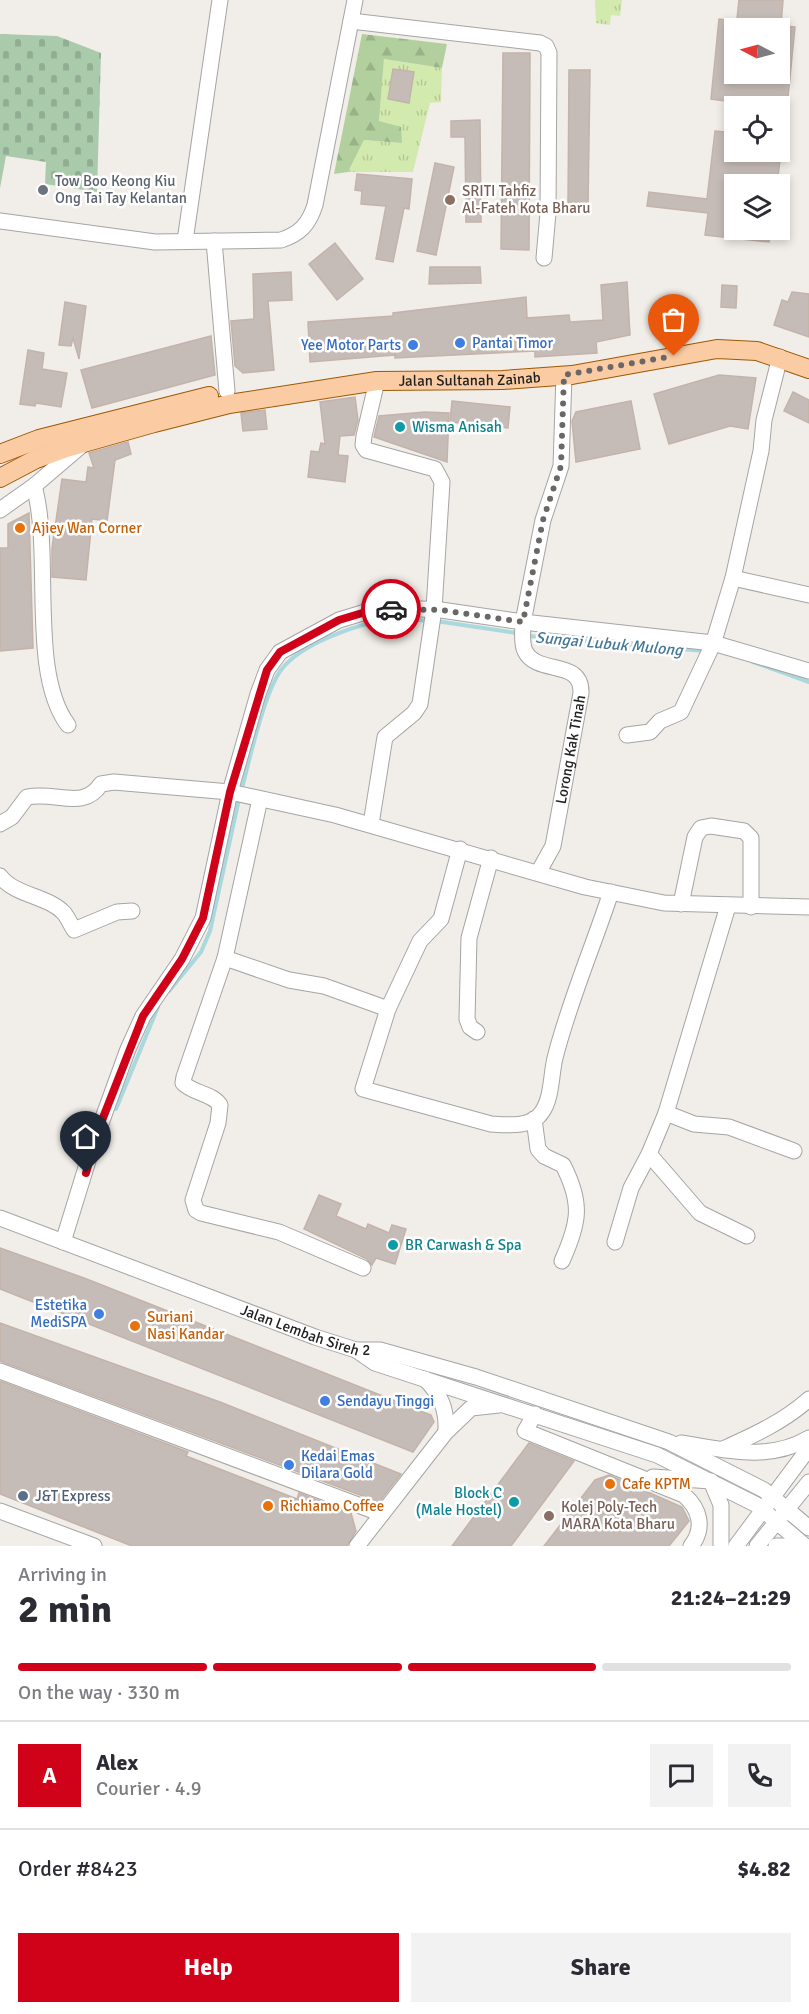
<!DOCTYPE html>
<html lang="en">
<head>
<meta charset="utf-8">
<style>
  body { margin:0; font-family:Signika,sans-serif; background:#f2f2f3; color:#2b2b33; height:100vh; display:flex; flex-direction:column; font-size:22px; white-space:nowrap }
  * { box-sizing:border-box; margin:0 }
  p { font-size:20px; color:#7c7c81 }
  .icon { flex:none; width:33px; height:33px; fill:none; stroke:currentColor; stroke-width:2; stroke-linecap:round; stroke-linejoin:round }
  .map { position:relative; height:1546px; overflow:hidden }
  .panel { display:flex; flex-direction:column; background:#fff; flex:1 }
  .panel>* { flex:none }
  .needle { width:39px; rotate:276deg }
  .tools { position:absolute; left:724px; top:18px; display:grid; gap:12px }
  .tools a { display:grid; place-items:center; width:66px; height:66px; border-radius:0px; background:#fff; box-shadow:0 3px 9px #0003; font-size:30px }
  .pin { position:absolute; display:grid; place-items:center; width:51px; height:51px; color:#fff; margin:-62px -26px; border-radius:50% 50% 50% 0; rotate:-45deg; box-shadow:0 0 6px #0007 }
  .pin .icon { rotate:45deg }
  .courier { position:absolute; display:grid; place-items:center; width:60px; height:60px; margin:-30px; border:4px solid #d00219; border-radius:50%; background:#fff; color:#222; box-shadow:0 2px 8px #0007 }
  .headline em { font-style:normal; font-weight:700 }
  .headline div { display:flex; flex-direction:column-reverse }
  .headline { display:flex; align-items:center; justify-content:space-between; height:102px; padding:0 18px }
  h1 { font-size:39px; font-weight:700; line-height:45px }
  .bar { display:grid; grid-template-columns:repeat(4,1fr); gap:9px 6px; align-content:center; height:72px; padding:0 18px }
  .bar i { height:8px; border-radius:4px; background:#e1e1e2 }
  .bar .active { background:#d00219 }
  .bar p { grid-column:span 4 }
  .line { display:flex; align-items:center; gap:15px; padding:0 18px; border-top:2px solid #e1e1e2 }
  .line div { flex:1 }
  .round { display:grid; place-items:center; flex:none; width:63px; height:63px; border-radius:0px; background:#f2f2f3 }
  .button { display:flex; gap:12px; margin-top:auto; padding:12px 18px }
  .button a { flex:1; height:69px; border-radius:0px; background:#d00219; color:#fff; font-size:24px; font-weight:700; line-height:69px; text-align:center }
  .button a+a { background:#f2f2f3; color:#2b2b33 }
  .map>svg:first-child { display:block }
  .grass { fill:url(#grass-tufts) }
  .forest { fill:url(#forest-firs) }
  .cemetery { fill:url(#cemetery-stones) }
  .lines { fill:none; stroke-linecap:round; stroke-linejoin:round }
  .stream { stroke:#a9d8de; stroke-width:4 }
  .building { fill:#c6bcb7; stroke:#c3b3aa; stroke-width:1.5 }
  .minor-casing { stroke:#a5a5a5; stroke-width:17 }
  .major-casing { stroke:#9d5902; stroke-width:20 }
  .minor { stroke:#fff; stroke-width:15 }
  .major { stroke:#fbcca3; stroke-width:18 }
  .done { stroke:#6a6867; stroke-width:6; stroke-dasharray:0 10.8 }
  .route { stroke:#d00219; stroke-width:8 }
  .worship-dot { fill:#6b7280; stroke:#fff; stroke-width:2 }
  .education-dot { fill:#8d6e63; stroke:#fff; stroke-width:2 }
  .shop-dot { fill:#3f7fe0; stroke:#fff; stroke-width:2 }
  .culture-dot { fill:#0f9aa8; stroke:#fff; stroke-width:2 }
  .food-dot { fill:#e8710a; stroke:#fff; stroke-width:2 }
  .service-dot { fill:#5c6f8a; stroke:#fff; stroke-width:2 }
  .labels { text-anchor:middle; stroke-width:5; stroke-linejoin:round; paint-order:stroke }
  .worship-label { font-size:15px; fill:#5b616d; stroke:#fff; text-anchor:start }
  .education-label { font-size:15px; fill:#785e54; stroke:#fff; text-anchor:start }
  .shop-label { font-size:15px; fill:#366cbe; stroke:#fff; text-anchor:start }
  .street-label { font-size:15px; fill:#212121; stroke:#fff }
  .culture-label { font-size:15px; fill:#0d838f; stroke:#fff; text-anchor:start }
  .food-label { font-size:15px; fill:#c56008; stroke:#fff; text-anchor:start }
  .service-label { font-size:15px; fill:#4e5e75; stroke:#fff; text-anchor:start }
  .water-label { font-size:16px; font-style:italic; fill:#447899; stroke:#fff }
</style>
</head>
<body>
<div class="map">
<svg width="809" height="1546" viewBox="0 0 809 1546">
  <defs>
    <pattern id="grass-tufts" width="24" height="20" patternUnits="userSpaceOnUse" patternTransform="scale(1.5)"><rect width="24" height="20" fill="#d3eaaf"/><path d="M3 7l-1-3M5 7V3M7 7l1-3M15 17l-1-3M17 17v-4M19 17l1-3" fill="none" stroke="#b5c896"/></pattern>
    <pattern id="forest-firs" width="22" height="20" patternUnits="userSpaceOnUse" patternTransform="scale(1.5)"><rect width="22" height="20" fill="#b2d09d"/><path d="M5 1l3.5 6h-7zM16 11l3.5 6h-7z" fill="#99b287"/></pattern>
    <pattern id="cemetery-stones" width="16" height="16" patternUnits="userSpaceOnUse" patternTransform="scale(1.5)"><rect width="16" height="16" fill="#a9caab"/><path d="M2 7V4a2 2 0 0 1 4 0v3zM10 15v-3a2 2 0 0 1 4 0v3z" fill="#91ad93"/></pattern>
  </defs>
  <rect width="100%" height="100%" fill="#f1ede8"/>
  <!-- grass -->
  <g class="grass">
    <polygon points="595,0 622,0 620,16 611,15 610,25 596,23"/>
    <polygon points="384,59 442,68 441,102 430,103 413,172 348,172 364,140 402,143 379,121"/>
  </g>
  <!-- forest -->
  <polygon class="forest" points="362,34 447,44 442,68 384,59 379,121 401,127 402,143 364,140 348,172 334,174"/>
  <!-- cemetery -->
  <polygon class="cemetery" points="0,34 57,36 101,53 97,192 45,184 46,162 6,156 0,188"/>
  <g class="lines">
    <!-- stream -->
    <g class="stream">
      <polyline points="436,621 517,633"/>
      <polyline points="528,636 705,651"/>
      <polyline points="753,662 809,682"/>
      <path d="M241,792C249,762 264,693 281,670C301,643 360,623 392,619C404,618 417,620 428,621"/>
      <polyline points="169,991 201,952 210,931 239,799"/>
      <polyline points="116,1109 158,1007"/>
    </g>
  </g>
  <!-- building -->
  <g class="building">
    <polygon points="739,0 783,0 781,26 795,27 787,107 760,104 760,106 733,106 733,102 711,99 719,19 735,21 735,74 780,74 780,28 736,28"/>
    <polygon points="503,53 530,53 529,250 501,249"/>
    <polygon points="393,69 414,72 409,103 388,99"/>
    <polygon points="569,70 590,70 588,208 568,208"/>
    <polygon points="480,120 481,222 466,222 465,137 451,137 451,121"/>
    <polygon points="715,131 735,133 735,152 781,152 777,184 735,184 735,230 770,230 769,242 705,235 708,213 647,206 649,192 707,199"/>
    <polygon points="435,163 454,167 436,255 417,251"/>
    <polygon points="357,174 412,179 409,209 404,208 393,262 376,259 386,206 361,204 362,191 355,190"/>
    <polygon points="335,243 363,279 337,300 309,264"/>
    <polygon points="430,267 480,267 481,283 429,284"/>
    <polygon points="291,272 292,300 268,301 274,370 243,373 235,366 231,321 254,319 253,274"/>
    <polygon points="627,282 630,335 596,342 597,353 535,357 535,351 395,358 395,355 310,362 308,322 393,316 393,313 526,297 527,318 569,315 570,322 603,320 601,285"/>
    <polygon points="722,285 737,286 736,308 721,307"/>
    <polygon points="792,292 809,294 809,337 774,325 782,300 788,302"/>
    <polygon points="65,302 86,306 79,359 73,338 71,346 59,345"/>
    <polygon points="211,336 215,375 92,408 81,370"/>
    <polygon points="28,350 44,353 42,369 67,373 61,407 36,403 35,406 20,404"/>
    <polygon points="719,375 756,378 748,429 730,426 669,444 654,394"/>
    <polygon points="793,392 809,400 809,423 784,411"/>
    <polygon points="355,397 358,420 354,435 340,436 338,455 348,456 345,482 308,477 311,451 319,452 321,443 325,444 320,402"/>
    <polygon points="452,401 510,407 508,428 450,422"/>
    <polygon points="631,401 640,449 576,462 572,421 576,412"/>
    <polygon points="265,410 267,429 243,431 241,413"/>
    <polygon points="425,412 449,413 447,462 374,437 379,416"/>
    <polygon points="128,442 131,454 115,460 107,521 92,519 86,580 52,577 52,548 62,479 86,482 88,467 94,468 89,453"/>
    <polygon points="29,513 33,648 0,651 0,548 8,548 8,524"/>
    <polygon points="319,1195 341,1204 336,1216 366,1229 368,1224 389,1233 392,1225 406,1229 395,1264 376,1258 372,1265 367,1259 304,1229"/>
    <polygon points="0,1248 84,1278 431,1415 434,1422 413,1452 0,1289"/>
    <polygon points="0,1323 220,1402 401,1474 379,1502 0,1361"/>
    <polygon points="0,1381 188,1452 186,1456 297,1499 299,1493 351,1513 356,1531 347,1546 132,1546 0,1494"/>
    <polygon points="529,1443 574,1461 511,1546 452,1546"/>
    <polygon points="609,1475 682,1507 689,1521 669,1546 544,1546 595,1480"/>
  </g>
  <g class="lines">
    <defs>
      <g id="minor">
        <polyline points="351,21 540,43 546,46 549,53 548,213 544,258"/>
        <path d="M0,221L155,242L281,240C300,234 309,224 315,205L355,0"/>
        <polyline points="185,241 220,0"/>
        <polyline points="214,241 227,391"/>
        <path d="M34,486C53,553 28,672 68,725"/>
        <polyline points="0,510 34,486 82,445"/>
        <polyline points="733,578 809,595"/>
        <polyline points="627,735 650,732 660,721 681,712 713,644 733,578 761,451 764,420 780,357"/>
        <path d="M260,799L225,958L184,1077L183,1083C194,1094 212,1093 220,1105L218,1123L193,1200L196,1210L201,1213L279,1232L363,1268"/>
        <path d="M0,824L12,817L27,797C57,791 83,811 101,784L114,782L230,792L335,815L585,887L664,903L809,907"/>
        <polyline points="371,824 385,737 414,713 420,704 434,609 442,482 435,469 366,450 363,445 364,436 377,381"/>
        <path d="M460,849L441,919L420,941L388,1009L363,1089L491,1124C507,1125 532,1128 542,1112C552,1098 551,1074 555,1058C569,1002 593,947 611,892"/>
        <path id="s1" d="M538,873L553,846L581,693C582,658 537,676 525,651C521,643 523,631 523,622L543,520L561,466L564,375"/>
        <path d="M0,876C15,896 47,895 64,913C68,918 71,925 74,930L117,912L132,911"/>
        <polyline points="681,904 695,837 701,828 711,826 744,831 751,838 751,907"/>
        <polyline points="225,958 289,980 324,986 388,1009"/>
        <polyline points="477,1032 470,1027 467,1019 469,938 491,858"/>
        <polyline points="666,1113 694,1124 729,1127 794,1151"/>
        <path d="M534,1119L538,1149L544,1156L563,1165C583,1204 579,1223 562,1261"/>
        <polyline points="649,1154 700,1213 747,1236"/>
        <path id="s2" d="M0,1218L315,1337L356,1350H380L476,1377L669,1442L764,1490L809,1528"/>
        <polyline points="63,1242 92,1148 128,1049 143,1016 182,959 203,918 230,792 258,694 267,670 280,652 339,620 369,611 403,608 441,610 523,622 713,643 809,671"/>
        <polyline points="615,1242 631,1188 649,1154 666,1113 728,906"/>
        <polyline points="356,1350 375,1363 657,1455 757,1505 805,1546"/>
        <polyline points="0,1371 382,1514"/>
        <path d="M425,1379C441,1395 447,1409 446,1432"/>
        <path d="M535,1414L525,1431L684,1495C700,1509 705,1528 691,1546"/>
        <path d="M681,1443C726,1450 768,1462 809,1438"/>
        <path d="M723,1449C754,1435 783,1422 809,1399"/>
        <polyline points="653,1477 711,1481 721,1505 721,1546"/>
        <polyline points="0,1511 94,1546"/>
        <polyline points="357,1546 446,1432 471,1408 499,1405"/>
        <polyline points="736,1546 809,1448"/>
        <polyline points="757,1546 809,1482"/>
        <polyline points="776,1546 795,1546"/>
      </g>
      <g id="major">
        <polyline points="0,454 39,439 209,396"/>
        <path id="s3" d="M0,478L36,459L66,448L154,423L229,404L377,381L503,380L572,375L717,349L757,351L809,369"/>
      </g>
    </defs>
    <!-- minor casing -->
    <use href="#minor" class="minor-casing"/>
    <!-- major casing -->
    <use href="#major" class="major-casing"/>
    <!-- minor -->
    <use href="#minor" class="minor"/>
    <!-- major -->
    <use href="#major" class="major"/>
  </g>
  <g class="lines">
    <!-- done -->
    <polyline class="done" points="391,609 441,610 523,622 543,520 561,466 564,375 674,356"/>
    <!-- route -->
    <polyline class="route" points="86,1173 99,1128 143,1016 182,959 203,918 230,792 267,670 280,652 339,620 369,611 391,609"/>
  </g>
  <!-- markers -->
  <circle class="worship-dot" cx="43" cy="190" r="6"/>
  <g class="education-dot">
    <circle cx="450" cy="200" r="6"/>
    <circle cx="549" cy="1516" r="6"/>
  </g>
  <g class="shop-dot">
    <circle cx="460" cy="343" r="6"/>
    <circle cx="413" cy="345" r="6"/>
    <circle cx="99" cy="1314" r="6"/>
    <circle cx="325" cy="1401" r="6"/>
    <circle cx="289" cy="1465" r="6"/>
  </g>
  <g class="culture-dot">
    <circle cx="400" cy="427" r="6"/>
    <circle cx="393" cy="1245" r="6"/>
    <circle cx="514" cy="1502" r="6"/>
  </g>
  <g class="food-dot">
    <circle cx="20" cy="528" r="6"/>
    <circle cx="135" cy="1326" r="6"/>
    <circle cx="610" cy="1484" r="6"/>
    <circle cx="268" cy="1506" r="6"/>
  </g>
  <circle class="service-dot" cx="23" cy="1496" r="6"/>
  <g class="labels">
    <!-- worship labels -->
    <g class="worship-label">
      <text x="55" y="186">Tow Boo Keong Kiu<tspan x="55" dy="17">Ong Tai Tay Kelantan</tspan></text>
    </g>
    <!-- education labels -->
    <g class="education-label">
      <text x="462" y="196">SRITI Tahfiz<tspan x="462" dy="17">Al-Fateh Kota Bharu</tspan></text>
      <text x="561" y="1512">Kolej Poly-Tech<tspan x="561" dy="17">MARA Kota Bharu</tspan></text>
    </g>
    <!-- shop labels -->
    <g class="shop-label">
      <text x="472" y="348">Pantai Timor</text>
      <text x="401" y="350" text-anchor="end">Yee Motor Parts</text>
      <text x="87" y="1310" text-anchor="end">Estetika<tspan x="87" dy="17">MediSPA</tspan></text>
      <text x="337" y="1406">Sendayu Tinggi</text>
      <text x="301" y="1461">Kedai Emas<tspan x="301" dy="17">Dilara Gold</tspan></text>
    </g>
    <!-- street labels -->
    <g class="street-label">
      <text dy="5" stroke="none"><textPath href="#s3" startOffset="484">Jalan Sultanah Zainab</textPath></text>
      <text dy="5" stroke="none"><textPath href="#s1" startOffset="129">Lorong Kak Tinah</textPath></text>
      <text dy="5" stroke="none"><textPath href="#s2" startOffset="326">Jalan Lembah Sireh 2</textPath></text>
    </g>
    <!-- culture labels -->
    <g class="culture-label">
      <text x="412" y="432">Wisma Anisah</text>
      <text x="405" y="1250">BR Carwash &amp; Spa</text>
      <text x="502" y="1498" text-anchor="end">Block C<tspan x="502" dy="17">(Male Hostel)</tspan></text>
    </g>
    <!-- food labels -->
    <g class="food-label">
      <text x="32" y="533">Ajiey Wan Corner</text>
      <text x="147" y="1322">Suriani<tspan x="147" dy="17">Nasi Kandar</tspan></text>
      <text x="622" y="1489">Cafe KPTM</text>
      <text x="280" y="1511">Richiamo Coffee</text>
    </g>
    <!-- service labels -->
    <g class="service-label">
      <text x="35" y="1501">J&amp;T Express</text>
    </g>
    <!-- water labels -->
    <g class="water-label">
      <text transform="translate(609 643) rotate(5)" y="6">Sungai Lubuk Mulong</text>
    </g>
  </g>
</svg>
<div class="tools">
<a><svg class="needle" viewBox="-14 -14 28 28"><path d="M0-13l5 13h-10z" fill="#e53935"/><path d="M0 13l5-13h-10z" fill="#7c7c81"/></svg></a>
<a><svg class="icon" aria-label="locate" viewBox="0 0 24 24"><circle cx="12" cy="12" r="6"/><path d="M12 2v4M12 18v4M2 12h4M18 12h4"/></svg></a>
<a><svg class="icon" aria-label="layers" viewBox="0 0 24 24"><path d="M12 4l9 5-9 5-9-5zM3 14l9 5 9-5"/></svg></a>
</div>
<div class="pin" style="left:674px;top:356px;background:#ea580c"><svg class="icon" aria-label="bag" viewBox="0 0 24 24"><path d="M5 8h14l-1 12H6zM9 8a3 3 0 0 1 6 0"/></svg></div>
<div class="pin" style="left:86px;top:1173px;background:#1f2937"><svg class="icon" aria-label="home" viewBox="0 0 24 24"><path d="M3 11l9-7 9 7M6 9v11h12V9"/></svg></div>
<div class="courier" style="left:391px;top:609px"><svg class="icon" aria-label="car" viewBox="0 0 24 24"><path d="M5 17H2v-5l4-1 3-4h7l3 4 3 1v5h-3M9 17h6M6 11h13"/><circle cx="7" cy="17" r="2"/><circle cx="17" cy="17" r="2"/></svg></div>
</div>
<section class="panel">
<div class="headline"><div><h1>2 min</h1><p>Arriving in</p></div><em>21:24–21:29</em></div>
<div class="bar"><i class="active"></i><i class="active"></i><i class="active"></i><i></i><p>On the way · 330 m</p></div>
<div class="line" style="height:108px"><b class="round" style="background:#d00219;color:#fff">A</b><div><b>Alex</b><p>Courier · 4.9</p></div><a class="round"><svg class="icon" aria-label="chat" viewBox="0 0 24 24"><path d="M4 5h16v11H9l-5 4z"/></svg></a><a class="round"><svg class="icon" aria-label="phone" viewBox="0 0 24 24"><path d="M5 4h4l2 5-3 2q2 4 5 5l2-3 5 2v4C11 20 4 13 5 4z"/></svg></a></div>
<div class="line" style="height:78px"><div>Order #8423</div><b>$4.82</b></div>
<div class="button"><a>Help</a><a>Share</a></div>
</section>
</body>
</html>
